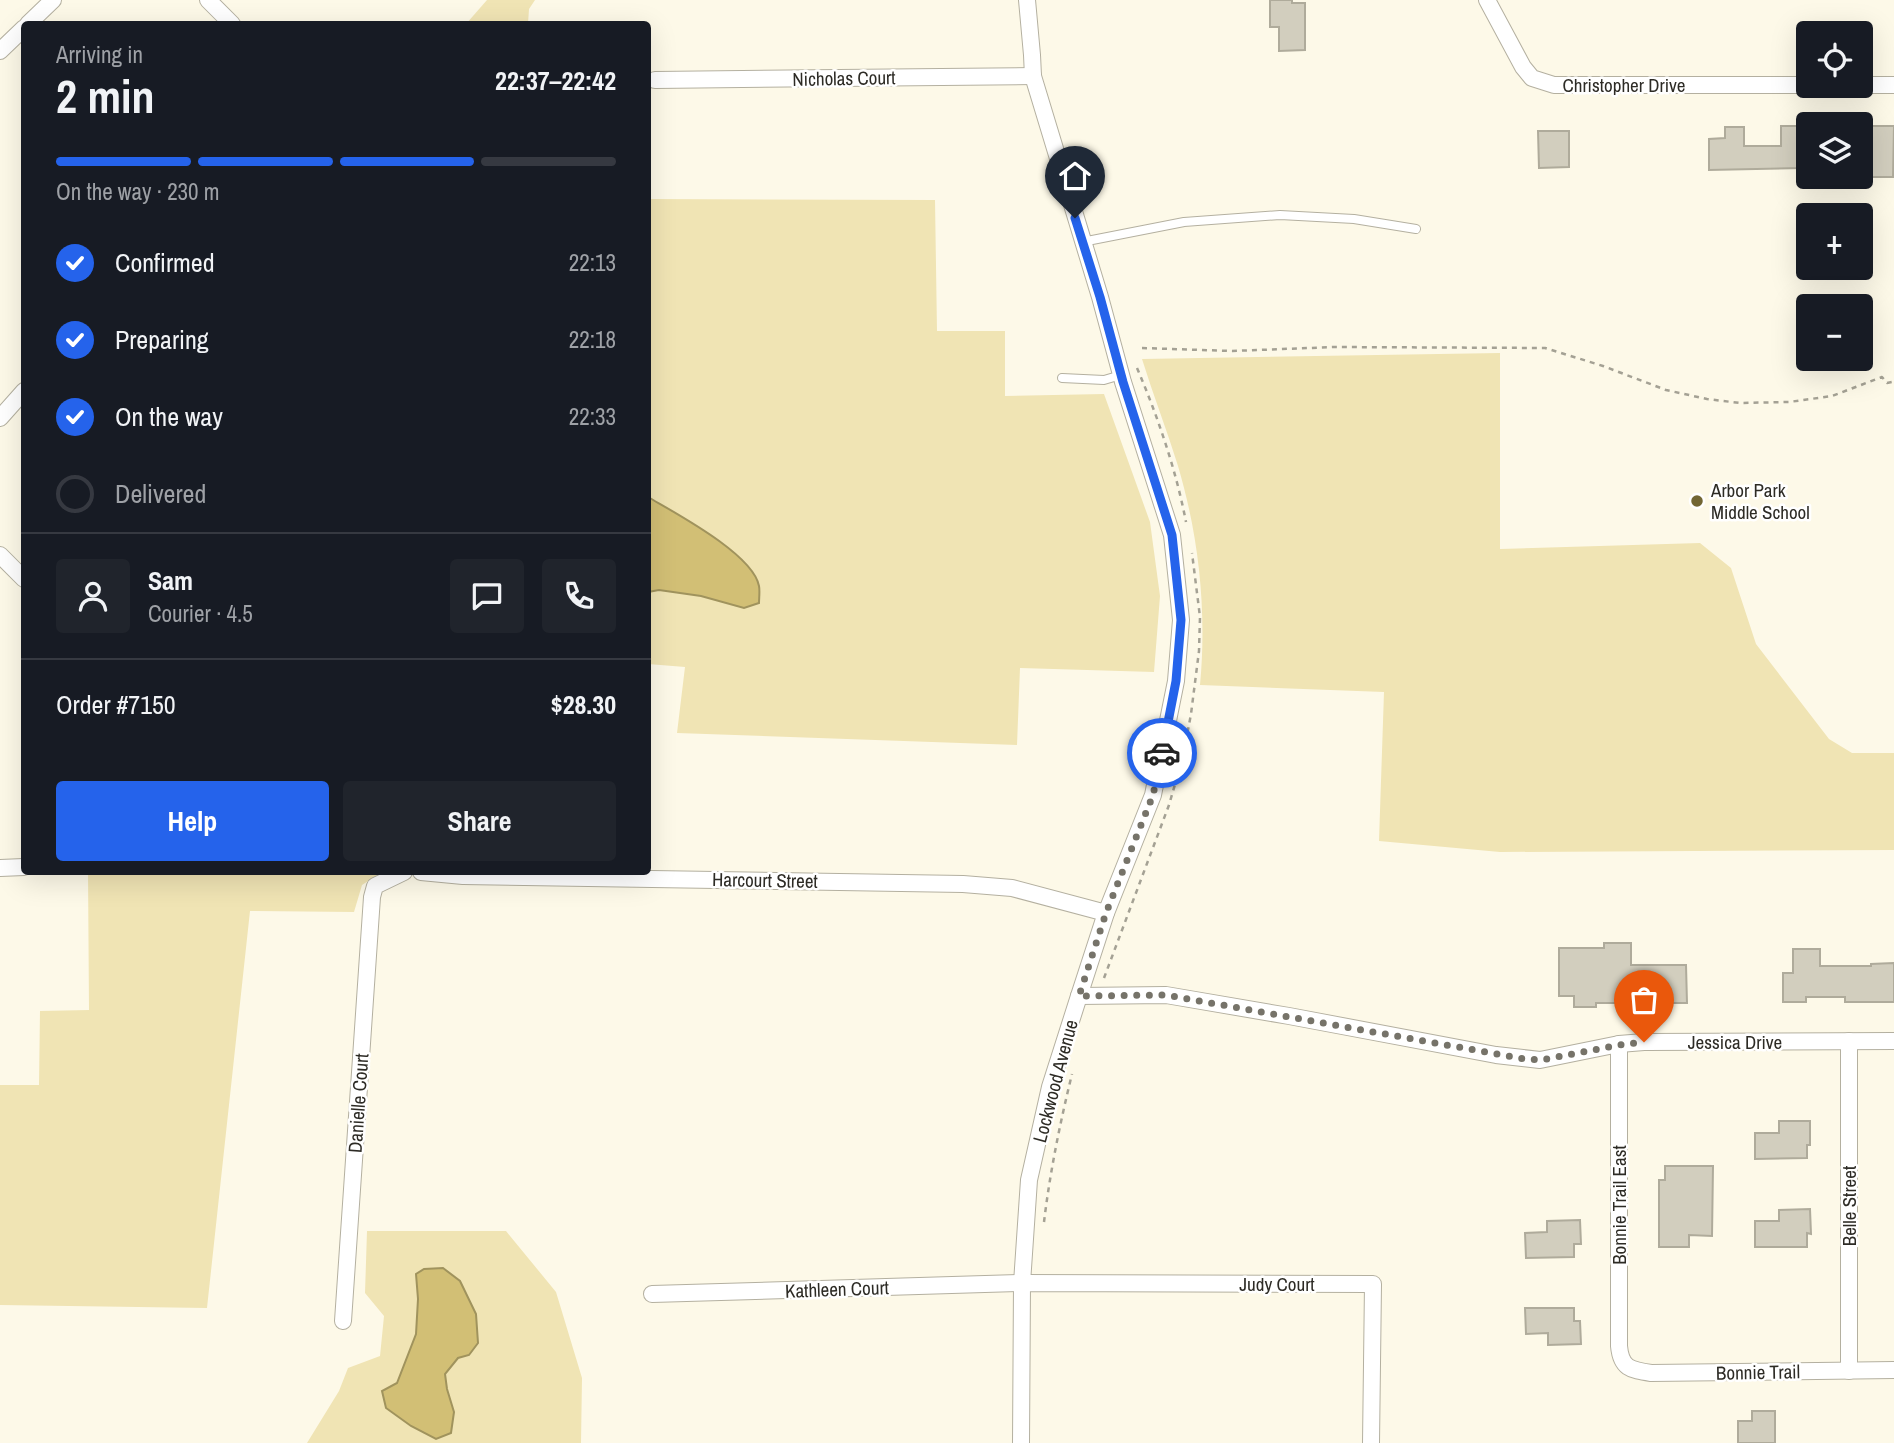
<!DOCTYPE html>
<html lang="en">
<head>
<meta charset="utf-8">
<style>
  body { margin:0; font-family:"Archivo Narrow",sans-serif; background:#20242c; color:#f1f3f6; height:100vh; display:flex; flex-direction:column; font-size:26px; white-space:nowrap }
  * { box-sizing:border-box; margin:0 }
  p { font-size:23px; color:#9ea1a6 }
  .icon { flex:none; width:38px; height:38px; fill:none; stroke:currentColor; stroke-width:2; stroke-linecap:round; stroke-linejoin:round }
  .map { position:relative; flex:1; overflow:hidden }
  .side { position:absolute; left:21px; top:21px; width:630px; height:854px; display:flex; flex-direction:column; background:#171b24; border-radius:7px; box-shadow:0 7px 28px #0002 }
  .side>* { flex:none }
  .tools { position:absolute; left:1796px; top:21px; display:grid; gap:14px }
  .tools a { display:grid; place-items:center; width:77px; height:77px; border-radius:7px; background:#171b24; box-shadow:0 7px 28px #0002; font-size:35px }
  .pin { position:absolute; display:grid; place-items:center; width:60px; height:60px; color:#fff; margin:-72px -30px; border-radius:50% 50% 50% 0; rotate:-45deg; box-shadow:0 0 7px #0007 }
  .pin .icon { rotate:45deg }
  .courier { position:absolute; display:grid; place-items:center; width:70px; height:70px; margin:-35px; border:5px solid #2563eb; border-radius:50%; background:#fff; color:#222; box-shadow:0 2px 9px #0007 }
  .head em { font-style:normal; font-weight:700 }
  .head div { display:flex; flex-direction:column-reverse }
  .head { display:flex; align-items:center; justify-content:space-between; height:119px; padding:0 35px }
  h1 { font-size:46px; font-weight:700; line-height:52px }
  .bar { display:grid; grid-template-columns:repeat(4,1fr); gap:10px 7px; align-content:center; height:84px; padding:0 35px }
  .bar i { height:9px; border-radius:5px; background:#363941 }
  .bar .current { background:#2563eb }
  .bar p { grid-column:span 4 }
  .line { display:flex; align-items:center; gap:18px; padding:0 35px; border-top:2px solid #363941 }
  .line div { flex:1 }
  .round { display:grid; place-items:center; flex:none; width:74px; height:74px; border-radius:7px; background:#20242c }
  ol { padding:0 35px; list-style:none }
  li { display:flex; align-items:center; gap:21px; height:77px }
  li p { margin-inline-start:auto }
  li .icon { padding:7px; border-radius:50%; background:#2563eb; color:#fff; stroke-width:4 }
  li:last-child { color:#9ea1a6 }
  li i { width:38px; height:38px; border:4px solid #363941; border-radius:50% }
  .primary-button { display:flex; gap:14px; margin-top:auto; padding:14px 35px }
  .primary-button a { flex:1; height:80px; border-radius:7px; background:#2563eb; color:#fff; font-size:28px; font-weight:700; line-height:80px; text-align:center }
  .primary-button a+a { background:#20242c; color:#f1f3f6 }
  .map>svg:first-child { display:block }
  .green { fill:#f0e4b4; fill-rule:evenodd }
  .water { fill:#d2bf75; stroke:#a0935d; stroke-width:2 }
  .building { fill:#d2cebe; stroke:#afab9b; stroke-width:2 }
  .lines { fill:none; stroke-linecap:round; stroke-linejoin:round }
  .lane-casing { stroke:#b4b0a0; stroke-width:10 }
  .street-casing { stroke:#b4b0a0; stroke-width:18 }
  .path { stroke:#a4a194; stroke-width:2.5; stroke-dasharray:5 5; stroke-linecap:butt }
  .lane { stroke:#fff; stroke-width:8 }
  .street { stroke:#fff; stroke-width:16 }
  .done { stroke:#767369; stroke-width:7; stroke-dasharray:0 12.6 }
  .route { stroke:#2563eb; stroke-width:9 }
  .poi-dot { fill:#726633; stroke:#fff; stroke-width:2.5 }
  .labels { text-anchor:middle; stroke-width:5; stroke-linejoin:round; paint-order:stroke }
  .street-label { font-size:19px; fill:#2d2b25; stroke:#fff }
  .poi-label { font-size:19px; fill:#2d2b25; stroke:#fff; text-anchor:start }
</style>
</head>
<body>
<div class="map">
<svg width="1894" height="1443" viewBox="0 0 1894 1443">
  <rect width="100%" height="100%" fill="#fdf9e8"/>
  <!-- green -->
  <g class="green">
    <polygon points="487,0 535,0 529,9 528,24 466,24"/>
    <path d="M648,199L935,200L937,331H1005V396L1104,394L1150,522L1160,596L1154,672L1020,668L1017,745L677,733L685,667L648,664V592C679,587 713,600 744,608L717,539L648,497Z"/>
    <path d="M1500,353V549L1700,543L1731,568L1756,644L1829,739L1852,753H1894V850L1500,852L1379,841L1384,692L1200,685C1207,611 1199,537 1178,466C1167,430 1153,395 1142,359Z"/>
    <polygon points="88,872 382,872 362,885 354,912 250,911 207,1308 0,1305 0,1085 39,1085 40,1011 89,1010"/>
    <path d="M367,1231H506L556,1292L582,1378L581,1443H307L339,1391L348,1368L380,1356L384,1316L365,1293ZM416,1274L460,1281L476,1314L478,1342L458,1358L445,1374L447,1389L454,1412L436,1439L411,1426L386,1408L382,1391L397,1383L416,1334L418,1299Z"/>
  </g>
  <!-- water -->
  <g class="water">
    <path d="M648,497C675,513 753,554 759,586C760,591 759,598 759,603L744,608L701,596L659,590L648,592Z"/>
    <polygon points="443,1268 460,1281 476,1314 478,1343 469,1355 458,1358 445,1374 447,1389 454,1412 451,1433 436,1439 411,1426 386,1408 382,1391 397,1383 416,1334 418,1299 416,1274 424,1269"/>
  </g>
  <!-- building -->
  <g class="building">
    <polygon points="1270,0 1292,0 1292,3 1305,3 1305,50 1279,51 1279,27 1270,27"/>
    <polygon points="1781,126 1800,126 1801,168 1709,170 1709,139 1725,138 1725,127 1744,127 1744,146 1781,146"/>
    <polygon points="1869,126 1894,126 1893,177 1869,177"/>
    <polygon points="1538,131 1569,131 1569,167 1539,168"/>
    <polygon points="1604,943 1631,943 1631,965 1686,965 1687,1003 1596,1003 1596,1007 1574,1007 1574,996 1559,996 1559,948 1604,948"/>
    <polygon points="1793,949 1820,949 1820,966 1871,966 1871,964 1894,963 1894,1002 1845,1002 1845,997 1806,997 1806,1002 1783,1002 1783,973 1793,973"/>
    <polygon points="1779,1121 1810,1121 1810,1145 1807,1145 1807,1158 1755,1159 1755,1133 1779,1133"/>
    <polygon points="1665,1166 1713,1166 1712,1236 1689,1235 1689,1247 1659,1247 1659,1180 1665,1180"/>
    <polygon points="1810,1209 1811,1234 1807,1233 1807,1247 1755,1247 1755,1221 1779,1221 1779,1210"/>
    <polygon points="1580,1220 1581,1244 1574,1244 1574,1257 1526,1258 1525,1233 1547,1232 1547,1221"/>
    <polygon points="1525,1308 1574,1308 1574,1321 1580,1321 1581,1344 1548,1345 1548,1333 1526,1334"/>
    <polygon points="1752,1411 1775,1411 1775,1443 1738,1443 1738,1421 1752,1421"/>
  </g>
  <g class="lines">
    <defs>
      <g id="lane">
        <polyline points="1082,242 1184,222 1280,215 1354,219 1416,229"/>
        <polyline points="1062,378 1104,380 1121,375"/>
      </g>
      <g id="street">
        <polyline points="208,0 232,24"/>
        <polyline points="1487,0 1523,67 1532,78 1554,85 1808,85"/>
        <polyline points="28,24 53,0"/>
        <polyline points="0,51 24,28"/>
        <polyline points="655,80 1033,76"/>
        <polyline points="1860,85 1894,85"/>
        <polyline points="0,418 24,391"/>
        <polyline points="0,555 24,579"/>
        <polyline points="0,868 24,867"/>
        <polyline points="421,872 463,876 963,884 1012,888 1106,913"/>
        <polyline points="1079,996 1166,995 1289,1016 1496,1055 1540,1060 1619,1044 1644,1042 1894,1041"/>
        <path d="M1619,1044V1346C1621,1368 1630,1370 1651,1373L1894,1370"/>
        <polyline points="652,1294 1022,1283 1373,1284 1371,1443"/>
        <polyline points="343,1321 372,897 375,886 404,872"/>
        <polyline points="1849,1371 1849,1041"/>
        <polyline points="1021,1443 1022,1283 1029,1180 1050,1087 1079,996 1106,913 1153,795 1176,681 1181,620 1172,535 1123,382 1100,297 1033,76 1032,55 1027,0"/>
      </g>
    </defs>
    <!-- lane casing -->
    <use href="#lane" class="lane-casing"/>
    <!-- street casing -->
    <use href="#street" class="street-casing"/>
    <!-- path -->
    <g class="path">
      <polyline points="1142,348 1232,351 1335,347 1545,348 1603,366 1666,390 1707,399 1740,403 1789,402 1832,396 1882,377 1887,383 1892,382"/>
      <path d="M1137,368C1158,417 1176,470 1186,522"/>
      <polyline points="1104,978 1169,805 1183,757 1191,714 1199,651 1200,617 1192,553"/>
      <path d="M1044,1222C1050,1172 1060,1123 1072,1074"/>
    </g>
    <!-- lane -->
    <use href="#lane" class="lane"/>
    <!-- street -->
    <use href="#street" class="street"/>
  </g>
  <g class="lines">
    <!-- done -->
    <polyline class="done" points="1162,753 1153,795 1106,913 1079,996 1166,995 1525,1059 1541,1060 1619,1045 1644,1042"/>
    <!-- route -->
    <polyline class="route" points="1075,218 1100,297 1123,382 1172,535 1181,620 1176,681 1162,753"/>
  </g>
  <!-- markers -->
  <circle class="poi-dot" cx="1697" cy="501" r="7"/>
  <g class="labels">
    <!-- street labels -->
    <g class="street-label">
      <text transform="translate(844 78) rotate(-1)" y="7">Nicholas Court</text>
      <text x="1624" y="92">Christopher Drive</text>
      <text transform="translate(765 880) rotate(1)" y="7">Harcourt Street</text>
      <text x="1735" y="1049">Jessica Drive</text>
      <text transform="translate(1055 1081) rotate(-75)" y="7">Lockwood Avenue</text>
      <text transform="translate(358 1103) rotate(-86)" y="7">Danielle Court</text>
      <text transform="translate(1619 1205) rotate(-90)" y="7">Bonnie Trail East</text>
      <text transform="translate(1849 1206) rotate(-90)" y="7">Belle Street</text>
      <text x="1277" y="1291">Judy Court</text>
      <text transform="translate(837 1289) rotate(-2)" y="7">Kathleen Court</text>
      <text transform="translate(1758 1372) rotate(-1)" y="7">Bonnie Trail</text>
    </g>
    <!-- poi labels -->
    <g class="poi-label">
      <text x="1711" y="497">Arbor Park<tspan x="1711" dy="22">Middle School</tspan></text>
    </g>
  </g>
</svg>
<div class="tools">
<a><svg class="icon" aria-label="locate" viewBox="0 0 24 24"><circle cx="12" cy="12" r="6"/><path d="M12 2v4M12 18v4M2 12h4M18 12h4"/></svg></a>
<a><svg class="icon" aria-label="layers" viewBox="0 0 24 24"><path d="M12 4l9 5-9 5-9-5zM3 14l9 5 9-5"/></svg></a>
<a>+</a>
<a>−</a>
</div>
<div class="pin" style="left:1644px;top:1042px;background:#ea580c"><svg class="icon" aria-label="bag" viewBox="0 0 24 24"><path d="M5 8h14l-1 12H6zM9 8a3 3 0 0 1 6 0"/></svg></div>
<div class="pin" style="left:1075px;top:218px;background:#1f2937"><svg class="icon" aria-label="home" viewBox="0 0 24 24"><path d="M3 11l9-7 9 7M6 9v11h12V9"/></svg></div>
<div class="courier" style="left:1162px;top:753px"><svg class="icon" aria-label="car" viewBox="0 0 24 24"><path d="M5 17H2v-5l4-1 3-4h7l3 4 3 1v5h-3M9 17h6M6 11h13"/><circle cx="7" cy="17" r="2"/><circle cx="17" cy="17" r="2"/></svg></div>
<section class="side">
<div class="head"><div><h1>2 min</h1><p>Arriving in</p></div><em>22:37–22:42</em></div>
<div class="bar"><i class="current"></i><i class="current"></i><i class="current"></i><i></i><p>On the way · 230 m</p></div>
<ol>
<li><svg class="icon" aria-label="check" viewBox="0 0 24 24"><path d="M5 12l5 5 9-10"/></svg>Confirmed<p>22:13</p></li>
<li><svg class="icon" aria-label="check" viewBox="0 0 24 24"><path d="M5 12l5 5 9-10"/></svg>Preparing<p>22:18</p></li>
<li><svg class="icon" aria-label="check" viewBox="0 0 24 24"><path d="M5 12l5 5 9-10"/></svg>On the way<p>22:33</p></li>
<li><i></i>Delivered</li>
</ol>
<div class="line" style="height:126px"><a class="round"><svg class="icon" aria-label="person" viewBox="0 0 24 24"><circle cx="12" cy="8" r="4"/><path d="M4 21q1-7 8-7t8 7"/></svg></a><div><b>Sam</b><p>Courier · 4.5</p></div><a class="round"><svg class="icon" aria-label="chat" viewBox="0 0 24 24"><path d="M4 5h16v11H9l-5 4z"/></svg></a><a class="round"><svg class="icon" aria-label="phone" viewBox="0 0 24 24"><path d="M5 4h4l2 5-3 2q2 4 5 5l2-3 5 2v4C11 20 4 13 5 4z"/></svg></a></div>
<div class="line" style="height:91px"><div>Order #7150</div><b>$28.30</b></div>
<div class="primary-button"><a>Help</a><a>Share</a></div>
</section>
</div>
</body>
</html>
